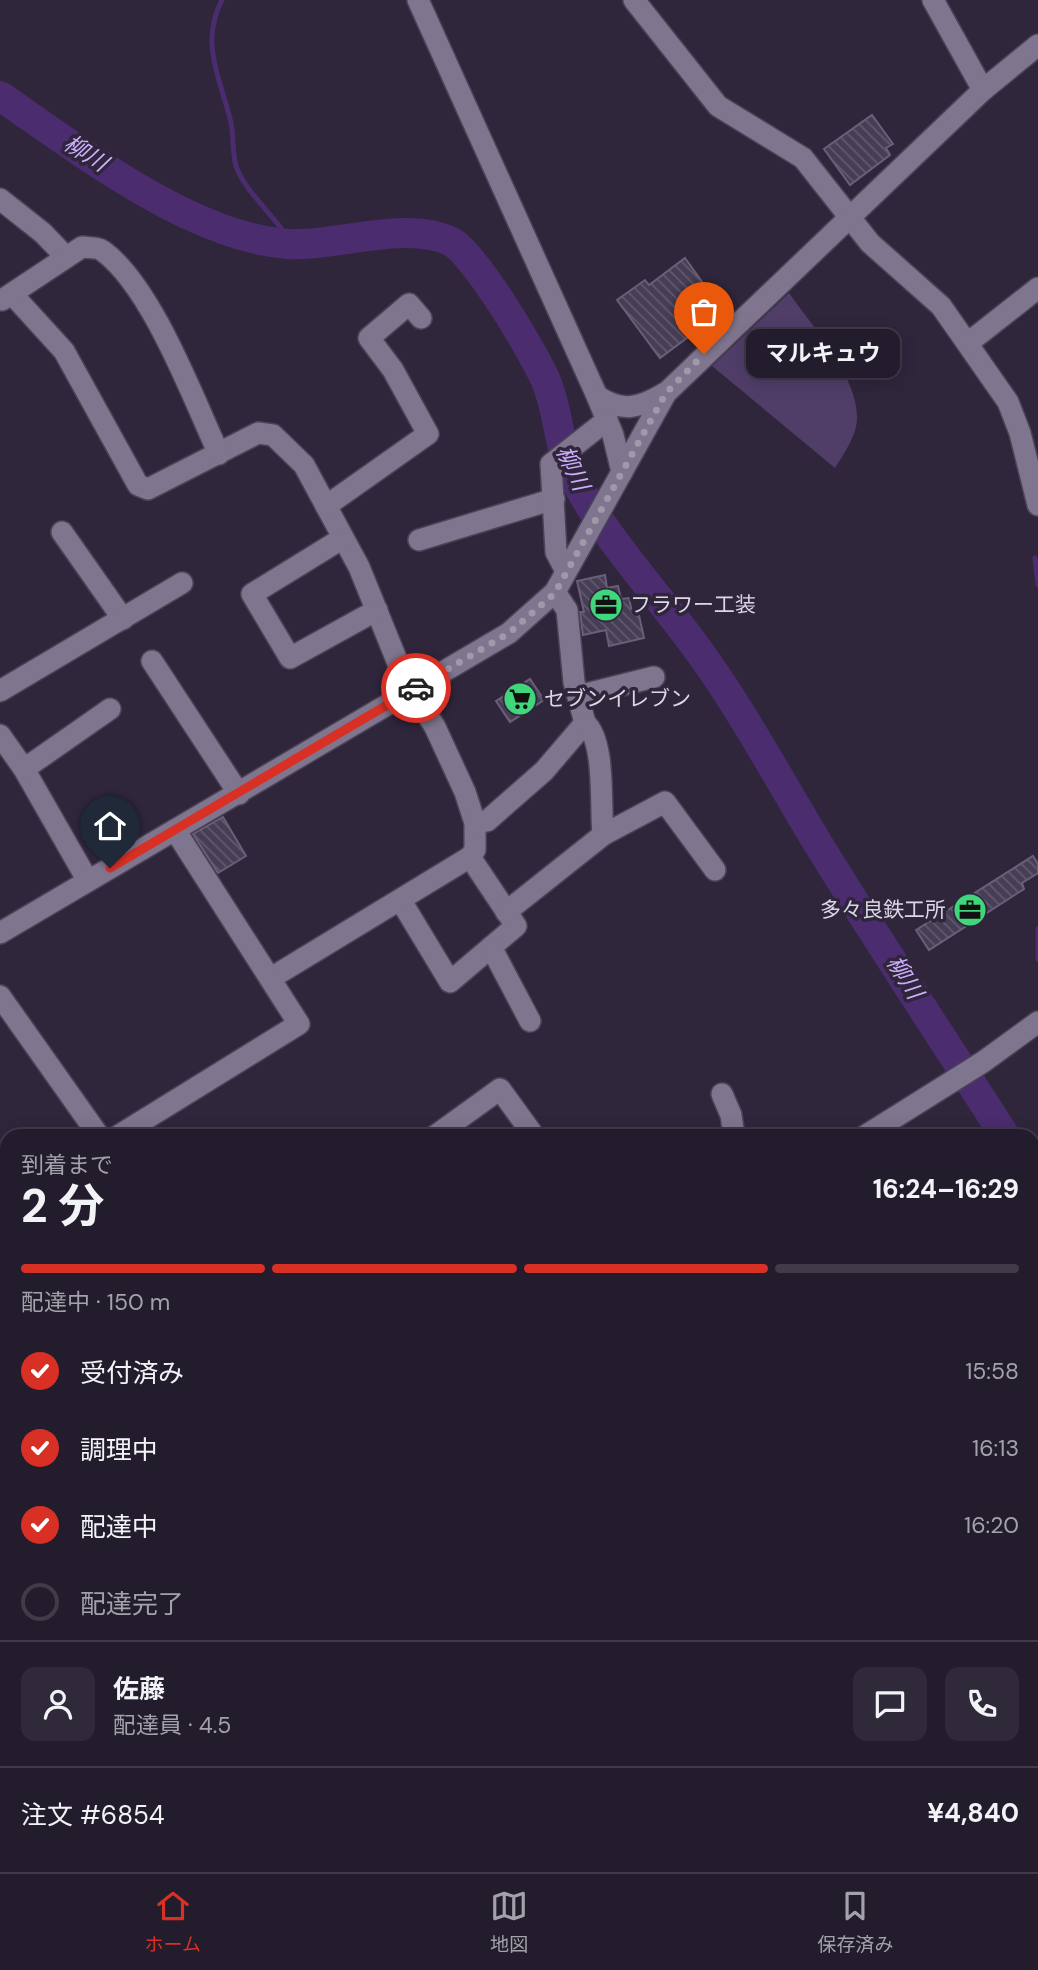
<!DOCTYPE html>
<html lang="ja">
<head>
<meta charset="utf-8">
<style>
  body { margin:0; font-family:"DM Sans","Noto Sans JP",sans-serif; background:#2f2939; color:#f1f3f6; height:100vh; display:flex; flex-direction:column; font-size:26px; white-space:nowrap }
  * { box-sizing:border-box; margin:0 }
  p { font-size:23px; color:#a3a1aa }
  .icon { flex:none; width:38px; height:38px; fill:none; stroke:currentColor; stroke-width:2; stroke-linecap:round; stroke-linejoin:round }
  .map { position:relative; flex:1; overflow:hidden }
  .details { position:absolute; left:0px; top:1129px; width:1040px; height:744px; display:flex; flex-direction:column; background:#231c2d; border-radius:21px 21px 0 0; box-shadow:0 4px 18px #0003,0 0 0 2px #403a49 }
  .details>* { flex:none }
  .pin { position:absolute; display:grid; place-items:center; width:60px; height:60px; color:#fff; margin:-72px -30px; border-radius:50% 50% 50% 0; rotate:-45deg; box-shadow:0 0 7px #0007 }
  .pin .icon { rotate:45deg }
  .courier { position:absolute; display:grid; place-items:center; width:70px; height:70px; margin:-35px; border:5px solid #d93025; border-radius:50%; background:#fff; color:#222; box-shadow:0 2px 9px #0007 }
  .bubble { position:absolute; height:49px; border-radius:14px; background:#231c2d; box-shadow:0 4px 18px #0003,0 0 0 2px #403a49; font-size:23px; font-weight:700; line-height:49px; text-align:center }
  .summary em { font-style:normal; font-weight:700 }
  .summary div { display:flex; flex-direction:column-reverse }
  .summary { display:flex; align-items:center; justify-content:space-between; height:119px; padding:0 21px }
  h1 { font-size:46px; font-weight:700; line-height:52px }
  .bar { display:grid; grid-template-columns:repeat(4,1fr); gap:10px 7px; align-content:center; height:84px; padding:0 21px }
  .bar i { height:9px; border-radius:5px; background:#403a49 }
  .bar .selected { background:#d93025 }
  .bar p { grid-column:span 4 }
  .line { display:flex; align-items:center; gap:18px; padding:0 21px; border-top:2px solid #403a49 }
  .line div { flex:1 }
  .round { display:grid; place-items:center; flex:none; width:74px; height:74px; border-radius:14px; background:#2f2939 }
  ol { padding:0 21px; list-style:none }
  li { display:flex; align-items:center; gap:21px; height:77px }
  li p { margin-inline-start:auto }
  li .icon { padding:7px; border-radius:50%; background:#d93025; color:#fff; stroke-width:4 }
  li:last-child { color:#a3a1aa }
  li i { width:38px; height:38px; border:4px solid #403a49; border-radius:50% }
  .menu { display:flex; justify-content:space-around; align-items:center; height:98px; border-top:2px solid #403a49; background:#231c2d; font-size:19px; color:#a3a1aa }
  .menu a { display:grid; justify-items:center; gap:4px }
  .menu .selected { color:#d93025 }
  .map>svg:first-child { display:block }
  .pitch { fill:#503e69 }
  .lines { fill:none; stroke-linecap:round; stroke-linejoin:round }
  .stream { stroke:#4b2c6e; stroke-width:5 }
  .river { stroke:#4b2c6e; stroke-width:30 }
  .building { fill:url(#building-back-hatch); stroke:#695f78; stroke-width:2 }
  .minor-casing { stroke:#4a4355; stroke-width:24 }
  .major-casing { stroke:#4a4355; stroke-width:24 }
  .minor { stroke:#7f758e; stroke-width:21 }
  .major { stroke:#9573c0; stroke-width:21 }
  .done { stroke:#9f99aa; stroke-width:7; stroke-dasharray:0 12.6 }
  .route { stroke:#d93025; stroke-width:9 }
  .labels { text-anchor:middle; stroke-width:7; stroke-linejoin:round; paint-order:stroke }
  .poi-label { font-size:21px; fill:#dcd7e5; stroke:#2f263c; text-anchor:start }
  .water-label { font-size:23px; font-style:italic; fill:#ceaefc; stroke:#2f263c }
</style>
</head>
<body>
<div class="map">
<svg width="1038" height="1872" viewBox="0 0 1038 1872">
  <defs>
    <pattern id="building-back-hatch" width="6" height="6" patternUnits="userSpaceOnUse" patternTransform="scale(1.75)"><rect width="6" height="6" fill="#473e55"/><path d="M-1 5l2 2M0 0l6 6M5-1l2 2" fill="none" stroke="#61596d"/></pattern>
  </defs>
  <rect width="100%" height="100%" fill="#2f263c"/>
  <!-- pitch -->
  <path class="pitch" d="M789,293C812,326 858,377 857,418C857,435 844,454 835,468L712,366Z"/>
  <g class="lines">
    <!-- stream -->
    <g class="stream">
      <path d="M222,0C199,44 221,79 231,123C234,137 232,152 236,166C244,191 278,219 292,244"/>
      <polyline points="1035,558 1038,585"/>
      <polyline points="1038,929 1038,959"/>
    </g>
    <!-- river -->
    <g class="river">
      <path d="M0,96C79,150 191,237 288,244C334,247 407,220 450,241C474,252 534,353 546,381C559,412 558,447 574,478C608,543 659,595 701,654C745,715 781,783 820,847C880,944 943,1039 1005,1136"/>
      <polyline points="1032,1180 1038,1189"/>
      <polyline points="0,1450 7,1480"/>
      <polyline points="208,1866 213,1872"/>
    </g>
  </g>
  <!-- building -->
  <g class="building">
    <polygon points="872,115 893,144 886,148 890,155 850,185 824,149"/>
    <polygon points="685,258 723,311 660,358 617,300 645,280 649,285"/>
    <polygon points="605,575 607,588 618,586 621,599 629,598 632,612 638,611 644,638 609,646 606,630 583,635 580,612 584,612 577,581"/>
    <polygon points="530,679 544,700 510,722 496,701"/>
    <polygon points="223,817 246,856 218,873 193,834"/>
    <polygon points="1033,856 1038,864 1038,873 1022,883 1024,889 929,950 916,930"/>
  </g>
  <g class="lines">
    <defs>
      <g id="minor">
        <polyline points="418,0 597,396"/>
        <polyline points="634,0 718,106 803,158 870,243 941,306 1008,402 1020,433 1038,505"/>
        <polyline points="933,0 983,90"/>
        <polyline points="0,199 43,233 65,256"/>
        <polyline points="12,294 64,351 138,485 148,489 258,433 273,435 304,465 359,567 404,678 435,727 465,792 475,823 475,850 470,857 516,926 450,982 401,901"/>
        <path d="M2,300L82,247C89,248 98,247 103,251C152,287 193,398 219,454"/>
        <polyline points="968,343 1038,288"/>
        <path d="M622,472L613,435L597,396C622,413 640,408 665,393"/>
        <polyline points="326,506 428,434 393,370 369,338 409,304 421,318"/>
        <polyline points="62,532 123,619"/>
        <polyline points="343,538 252,594 290,658 377,610"/>
        <polyline points="419,540 554,499"/>
        <polyline points="566,571 556,552 551,464 607,420"/>
        <polyline points="152,661 239,794"/>
        <polyline points="0,691 182,583"/>
        <polyline points="578,696 654,677"/>
        <polyline points="0,735 24,769 88,881"/>
        <polyline points="24,769 110,709"/>
        <polyline points="475,823 487,821 544,771 585,723 574,682 567,610 555,592"/>
        <polyline points="603,835 665,802 715,870"/>
        <path d="M506,912L603,835C600,806 606,741 585,723"/>
        <polyline points="0,933 509,633 555,592 666,393 983,90 1038,45"/>
        <polyline points="491,947 530,1021"/>
        <polyline points="271,978 470,857"/>
        <polyline points="0,996 99,1136"/>
        <polyline points="722,1094 731,1115 734,1136"/>
        <polyline points="118,1136 299,1024 175,830"/>
        <polyline points="435,1136 500,1089 534,1136"/>
        <polyline points="865,1136 983,1062 1038,1022"/>
        <polyline points="0,1254 7,1250"/>
        <polyline points="1032,1303 1038,1299"/>
        <polyline points="1032,1425 1038,1430"/>
        <polyline points="0,1553 7,1549"/>
        <polyline points="1032,1564 1038,1560"/>
        <polyline points="1032,1663 1038,1672"/>
        <polyline points="0,1668 7,1664"/>
        <polyline points="0,1854 7,1850"/>
        <polyline points="1032,1856 1038,1854"/>
        <polyline points="101,1866 106,1872"/>
        <polyline points="233,1866 237,1872"/>
        <polyline points="537,1866 541,1872"/>
        <polyline points="840,1866 844,1872"/>
        <polyline points="999,1872 1013,1866"/>
      </g>
      <g id="major">
        <polyline points="1032,1365 1038,1369"/>
        <polyline points="1032,1390 1038,1394"/>
      </g>
    </defs>
    <!-- minor casing -->
    <use href="#minor" class="minor-casing"/>
    <!-- major casing -->
    <use href="#major" class="major-casing"/>
    <!-- minor -->
    <use href="#minor" class="minor"/>
    <!-- major -->
    <use href="#major" class="major"/>
  </g>
  <g class="lines">
    <!-- done -->
    <polyline class="done" points="416,688 509,633 555,593 666,393 704,354"/>
    <!-- route -->
    <polyline class="route" points="110,868 416,688"/>
  </g>
  <!-- icons -->
  <defs>
    <symbol id="office-disc" viewBox="-11 -11 22 22"><circle r="9.5" fill="#40d77c" stroke="#2f263c"/><path d="M-6-3h4V-5.5h4V-3h4V5H-6ZM-1-4.5V-3h2v-1.5ZM-6 0V1H6V0Z" fill="#111"/></symbol>
    <symbol id="supermarket-disc" viewBox="-11 -11 22 22"><circle r="9.5" fill="#40d77c" stroke="#2f263c"/><path d="M-6-5.5h2.5l.6 2H6L4.5 2H-2.5L-4.4-4H-6ZM-1.5 3.2a1.3 1.3 0 1 0 .1 0ZM3 3.2a1.3 1.3 0 1 0 .1 0Z" fill="#111"/></symbol>
  </defs>
  <g fill-rule="evenodd">
    <use href="#office-disc" x="587" y="586" width="38" height="38"/>
    <use href="#supermarket-disc" x="501" y="680" width="38" height="38"/>
    <use href="#office-disc" x="951" y="891" width="38" height="38"/>
  </g>
  <g class="labels">
    <!-- poi labels -->
    <g class="poi-label">
      <text x="630" y="612">フラワー工装</text>
      <text x="544" y="706">セブンイレブン</text>
      <text x="946" y="917" text-anchor="end">多々良鉄工所</text>
    </g>
    <!-- water labels -->
    <g class="water-label">
      <text transform="translate(86 153) rotate(32)" y="8">柳川</text>
      <text transform="translate(573 468) rotate(65)" y="8">柳川</text>
      <text transform="translate(905 977) rotate(58)" y="8">柳川</text>
    </g>
  </g>
</svg>
<div class="pin" style="left:704px;top:354px;background:#ea580c"><svg class="icon" aria-label="bag" viewBox="0 0 24 24"><path d="M5 8h14l-1 12H6zM9 8a3 3 0 0 1 6 0"/></svg></div>
<div class="pin" style="left:110px;top:868px;background:#1f2937"><svg class="icon" aria-label="home" viewBox="0 0 24 24"><path d="M3 11l9-7 9 7M6 9v11h12V9"/></svg></div>
<div class="courier" style="left:416px;top:688px"><svg class="icon" aria-label="car" viewBox="0 0 24 24"><path d="M5 17H2v-5l4-1 3-4h7l3 4 3 1v5h-3M9 17h6M6 11h13"/><circle cx="7" cy="17" r="2"/><circle cx="17" cy="17" r="2"/></svg></div>
<div class="bubble" style="left:746px;top:329px;width:154px">マルキュウ</div>
<section class="details">
<div class="summary"><div><h1>2 分</h1><p>到着まで</p></div><em>16:24–16:29</em></div>
<div class="bar"><i class="selected"></i><i class="selected"></i><i class="selected"></i><i></i><p>配達中 · 150 m</p></div>
<ol>
<li><svg class="icon" aria-label="check" viewBox="0 0 24 24"><path d="M5 12l5 5 9-10"/></svg>受付済み<p>15:58</p></li>
<li><svg class="icon" aria-label="check" viewBox="0 0 24 24"><path d="M5 12l5 5 9-10"/></svg>調理中<p>16:13</p></li>
<li><svg class="icon" aria-label="check" viewBox="0 0 24 24"><path d="M5 12l5 5 9-10"/></svg>配達中<p>16:20</p></li>
<li><i></i>配達完了</li>
</ol>
<div class="line" style="height:126px"><a class="round"><svg class="icon" aria-label="person" viewBox="0 0 24 24"><circle cx="12" cy="8" r="4"/><path d="M4 21q1-7 8-7t8 7"/></svg></a><div><b>佐藤</b><p>配達員 · 4.5</p></div><a class="round"><svg class="icon" aria-label="chat" viewBox="0 0 24 24"><path d="M4 5h16v11H9l-5 4z"/></svg></a><a class="round"><svg class="icon" aria-label="phone" viewBox="0 0 24 24"><path d="M5 4h4l2 5-3 2q2 4 5 5l2-3 5 2v4C11 20 4 13 5 4z"/></svg></a></div>
<div class="line" style="height:91px"><div>注文 #6854</div><b>¥4,840</b></div>
</section>
</div>
<nav class="menu">
<a class="selected"><svg class="icon" aria-label="home" viewBox="0 0 24 24"><path d="M3 11l9-7 9 7M6 9v11h12V9"/></svg>ホーム</a>
<a><svg class="icon" aria-label="map" viewBox="0 0 24 24"><path d="M3 6l6-2 6 2 6-2v14l-6 2-6-2-6 2zM9 4v14M15 6v14"/></svg>地図</a>
<a><svg class="icon" aria-label="saved" viewBox="0 0 24 24"><path d="M7 4h10v16l-5-4-5 4z"/></svg>保存済み</a>
</nav>
</body>
</html>
